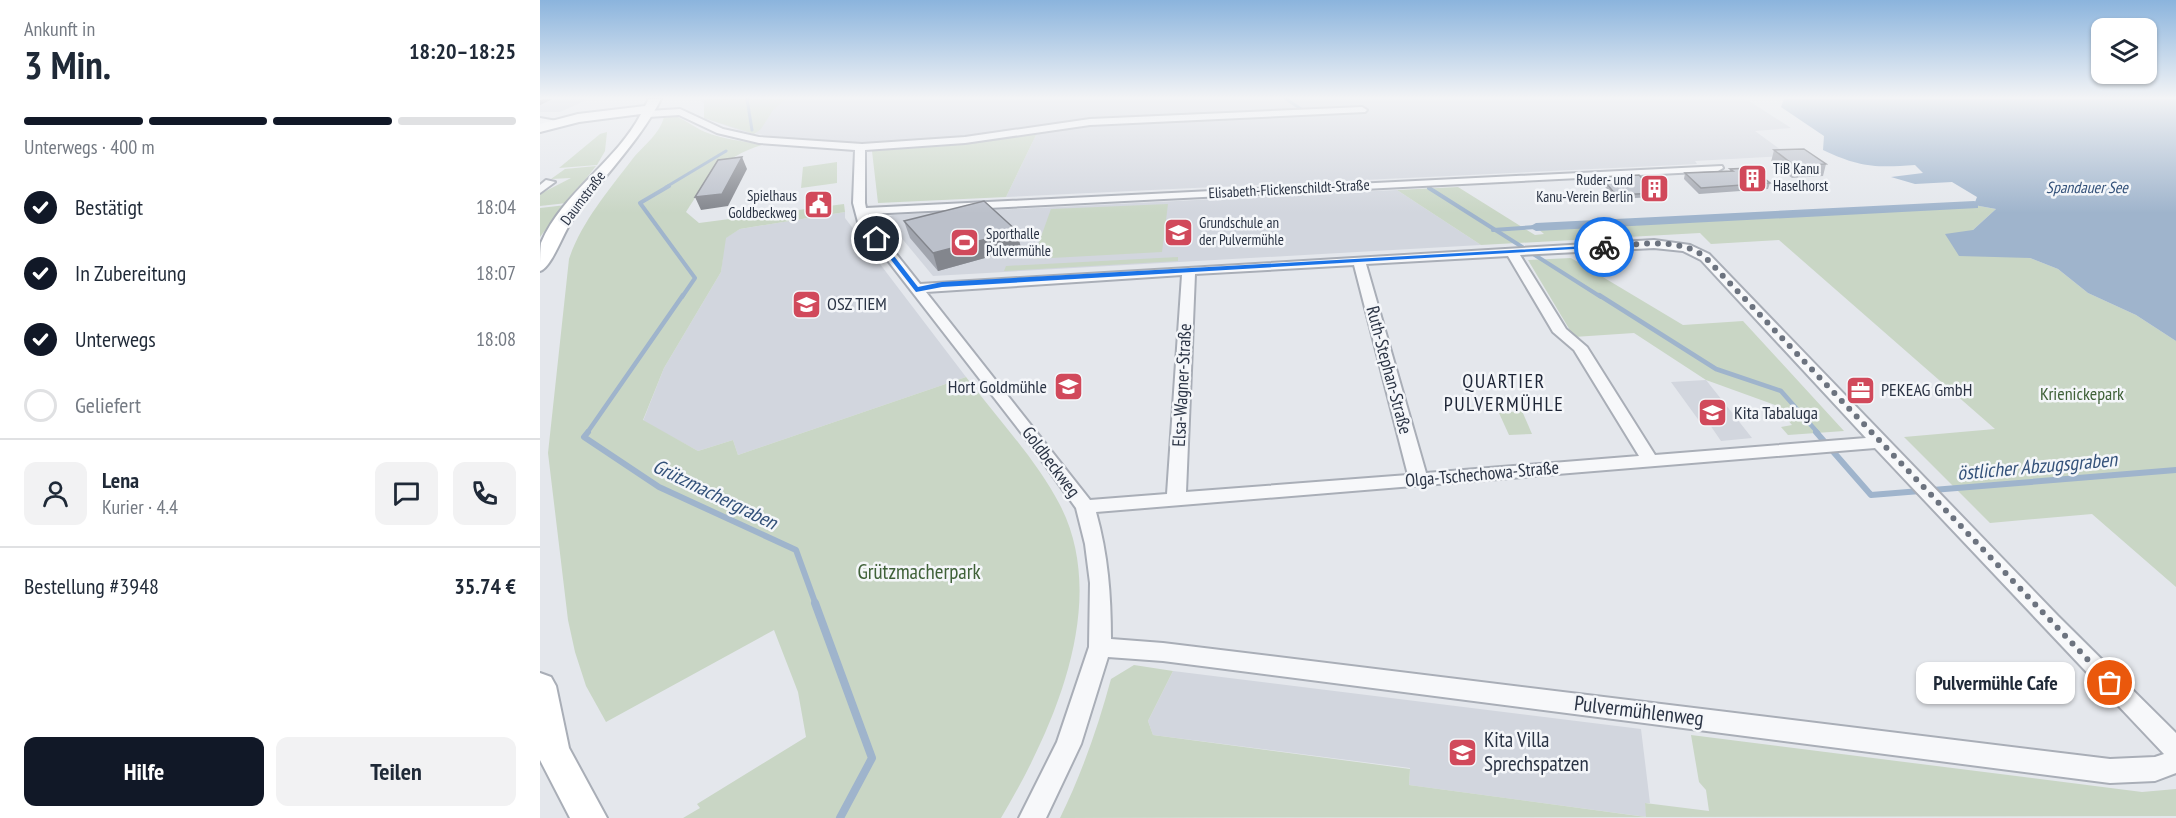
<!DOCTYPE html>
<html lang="de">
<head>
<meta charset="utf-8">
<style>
  body { margin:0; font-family:"PT Sans Narrow",sans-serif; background:#f2f2f3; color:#1f2937; height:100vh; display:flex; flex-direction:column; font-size:22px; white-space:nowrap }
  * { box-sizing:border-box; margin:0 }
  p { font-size:20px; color:#747a83 }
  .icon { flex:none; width:33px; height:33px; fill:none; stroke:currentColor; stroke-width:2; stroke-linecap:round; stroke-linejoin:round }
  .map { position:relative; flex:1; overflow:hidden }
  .details { display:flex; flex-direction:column; background:#fff; width:540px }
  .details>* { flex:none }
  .tools { position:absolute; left:1551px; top:18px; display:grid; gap:12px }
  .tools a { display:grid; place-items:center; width:66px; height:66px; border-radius:12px; background:#fff; box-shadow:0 2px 4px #0004; font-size:30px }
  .pin { position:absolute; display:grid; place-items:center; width:51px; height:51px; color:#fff; margin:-26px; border:3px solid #fff; border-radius:50%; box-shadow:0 2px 6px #0007 }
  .courier { position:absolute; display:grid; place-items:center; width:60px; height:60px; margin:-30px; border:4px solid #1a73e8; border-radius:50%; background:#fff; color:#222; box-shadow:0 2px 8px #0007 }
  .bubble { position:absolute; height:42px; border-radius:12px; background:#fff; box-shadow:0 2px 4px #0004; font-size:20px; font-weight:600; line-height:42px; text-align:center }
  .head em { font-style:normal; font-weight:600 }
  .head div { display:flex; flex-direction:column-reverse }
  .head { display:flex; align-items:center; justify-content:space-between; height:102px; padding:0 24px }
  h1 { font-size:39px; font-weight:600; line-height:45px }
  .bar { display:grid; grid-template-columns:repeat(4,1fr); gap:9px 6px; align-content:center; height:72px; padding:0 24px }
  .bar i { height:8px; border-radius:4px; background:#e0e1e3 }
  .bar .active { background:#111827 }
  .bar p { grid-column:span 4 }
  .line { display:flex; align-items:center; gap:15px; padding:0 24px; border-top:2px solid #e0e1e3 }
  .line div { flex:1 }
  .round { display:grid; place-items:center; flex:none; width:63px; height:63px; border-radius:12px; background:#f2f2f3 }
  ol { padding:0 24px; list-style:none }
  li { display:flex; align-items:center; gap:18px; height:66px }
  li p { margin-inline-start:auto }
  li .icon { padding:6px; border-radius:50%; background:#111827; color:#fff; stroke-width:4 }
  li:last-child { color:#747a83 }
  li i { width:33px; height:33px; border:3px solid #e0e1e3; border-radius:50% }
  .button { display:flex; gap:12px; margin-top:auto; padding:12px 24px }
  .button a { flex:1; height:69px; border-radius:12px; background:#111827; color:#fff; font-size:24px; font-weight:600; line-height:69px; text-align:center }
  .button a+a { background:#f2f2f3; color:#1f2937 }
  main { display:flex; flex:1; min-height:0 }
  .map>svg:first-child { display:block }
  .built { fill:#d2d6de }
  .green { fill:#c9d6c5 }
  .water { fill:#9fb4cc }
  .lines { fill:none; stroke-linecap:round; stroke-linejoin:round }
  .stream-far4 { stroke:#9fb4cc; stroke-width:3 }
  .stream-far3 { stroke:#9fb4cc; stroke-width:4 }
  .stream-far2 { stroke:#9fb4cc; stroke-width:4.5 }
  .stream-far1 { stroke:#9fb4cc; stroke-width:6 }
  .stream { stroke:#9fb4cc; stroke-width:8 }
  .canal { fill:#9fb4cc; fill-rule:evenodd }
  .street-casing { stroke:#a9aeb7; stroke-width:4 }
  .secondary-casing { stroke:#a9aeb7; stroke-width:4 }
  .street { fill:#f7f8fa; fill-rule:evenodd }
  .secondary { fill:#fff; fill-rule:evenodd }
  .wall { fill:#a1a5ae }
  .shaded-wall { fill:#83868d }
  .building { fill:#bbc0ca; stroke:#83868d; stroke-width:1.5 }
  .route { fill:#1a73e8 }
  .done { stroke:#6c737f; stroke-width:6; stroke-dasharray:0 10.8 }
  .labels { text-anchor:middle; stroke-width:5; stroke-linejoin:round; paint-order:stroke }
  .far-poi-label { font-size:15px; fill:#2b3445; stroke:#f4f6f9; text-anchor:start }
  .far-street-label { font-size:15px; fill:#2b3445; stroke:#f4f6f9 }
  .far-water-label { font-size:16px; font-style:italic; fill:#34527a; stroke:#f4f6f9 }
  .poi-label { font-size:18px; fill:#2b3445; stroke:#f4f6f9; text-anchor:start }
  .street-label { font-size:18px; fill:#2b3445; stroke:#f4f6f9 }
  .park-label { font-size:18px; fill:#3f6138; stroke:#f4f6f9 }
  .neighbourhood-label { font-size:20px; letter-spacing:1.5px; fill:#1d2536; stroke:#f4f6f9 }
  .water-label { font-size:20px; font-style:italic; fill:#34527a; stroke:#f4f6f9 }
  .near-park-label { font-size:21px; fill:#3f6138; stroke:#f4f6f9 }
  .near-street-label { font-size:21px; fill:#2b3445; stroke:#f4f6f9 }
  .near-poi-label { font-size:21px; fill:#2b3445; stroke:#f4f6f9; text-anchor:start }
</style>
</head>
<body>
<main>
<section class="details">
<div class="head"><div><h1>3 Min.</h1><p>Ankunft in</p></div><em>18:20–18:25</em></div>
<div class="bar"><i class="active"></i><i class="active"></i><i class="active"></i><i></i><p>Unterwegs · 400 m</p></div>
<ol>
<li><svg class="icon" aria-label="check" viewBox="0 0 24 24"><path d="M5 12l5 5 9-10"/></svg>Bestätigt<p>18:04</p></li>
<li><svg class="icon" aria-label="check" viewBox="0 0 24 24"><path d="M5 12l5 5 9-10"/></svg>In Zubereitung<p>18:07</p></li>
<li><svg class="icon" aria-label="check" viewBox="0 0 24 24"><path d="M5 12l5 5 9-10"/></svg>Unterwegs<p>18:08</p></li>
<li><i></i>Geliefert</li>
</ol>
<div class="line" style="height:108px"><a class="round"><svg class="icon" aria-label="person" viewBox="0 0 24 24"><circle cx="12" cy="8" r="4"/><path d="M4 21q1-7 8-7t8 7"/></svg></a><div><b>Lena</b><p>Kurier · 4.4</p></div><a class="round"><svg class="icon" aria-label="chat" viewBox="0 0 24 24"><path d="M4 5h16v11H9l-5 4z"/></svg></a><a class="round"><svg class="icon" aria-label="phone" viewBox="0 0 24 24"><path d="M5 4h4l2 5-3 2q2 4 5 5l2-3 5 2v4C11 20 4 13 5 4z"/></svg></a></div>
<div class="line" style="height:78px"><div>Bestellung #3948</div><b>35.74 €</b></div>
<div class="button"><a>Hilfe</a><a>Teilen</a></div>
</section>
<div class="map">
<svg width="1636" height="818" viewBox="0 0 1636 818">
  <rect width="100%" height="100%" fill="#e4e7ec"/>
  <!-- built -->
  <g class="built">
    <polygon points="0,99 49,99 20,112 0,112"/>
    <polygon points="159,99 1206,99 1251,128 1215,131 1248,155 1245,156 1155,161 1157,164 466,197 497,133 506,125 432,136 311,144 248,139 201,131 164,118 165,105"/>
    <polygon points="857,190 941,245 393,276 345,218 353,215"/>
    <polygon points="305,212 305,218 426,377 198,455 193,440 158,451 103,421 124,368 181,272 185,238 200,229"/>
    <polygon points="1166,380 1197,419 1212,438 1181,441 1168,422 1160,422 1131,382"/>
    <polygon points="633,671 1101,729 1110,803 1105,803 1107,817 869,785 870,768 613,735 608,721"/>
  </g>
  <!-- green -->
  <g class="green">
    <polygon points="164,99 246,99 233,110 221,129 214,134 164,118"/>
    <path d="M130,115C143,117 153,127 165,132C183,139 203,141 222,145C182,157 167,179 146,212L159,223L304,204L305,212L200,229L186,238L181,272L124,368L103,420L158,451L193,440L198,455L426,377C457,418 496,459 520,505C571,604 512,732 461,818H143L160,808L157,804L266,737L258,692L234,630L66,722L46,686L35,652L28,620L8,453L29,259C41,223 68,191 91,161C102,146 119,136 124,117Z"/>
    <polygon points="67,132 65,151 57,165 19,168 60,134"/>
    <polygon points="497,133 466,197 338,203 332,151 406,146"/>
    <polygon points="297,162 297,183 261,188 263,167"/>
    <polygon points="56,166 27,203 0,206 0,194 31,178 11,179 25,169"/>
    <polygon points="918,187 995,235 1004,234 996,227 1434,205 1456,209 1433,230 1474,255 1490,258 1518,269 1548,293 1596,315 1636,341 1636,587 1552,514 1450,523 1364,437 1455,429 1239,240 1171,244 1160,233 941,245 857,190"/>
    <polygon points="628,204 622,252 493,259 511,209"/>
    <polygon points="26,205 3,233 0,237 0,208"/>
    <polygon points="638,257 638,261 464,271 466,266"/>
    <polygon points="1031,258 1143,325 1203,321 1304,431 1248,435 1241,427 1252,425 1235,405 1166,380 1094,333 1034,337 988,260"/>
    <polygon points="982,411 992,434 969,435 959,413"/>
    <path d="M594,665L633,671L608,721L613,735L870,769L869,785L1106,817L1105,803L1169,811L1166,790L1159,782L1151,735L1602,792L1636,789V816L520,818C542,773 558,727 571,679Z"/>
  </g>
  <!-- water -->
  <path class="water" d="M1244,99H1636V341L1596,315L1548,293L1518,269L1490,258L1419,256L1405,234L1433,230L1456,209L1434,205L1437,197L1412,182L1375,184L1351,177L1383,173L1375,165C1335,168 1319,167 1283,150L1284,136L1241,107Z"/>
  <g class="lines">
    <!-- stream-far4 -->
    <g class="stream-far4">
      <polyline points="207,99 212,130"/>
      <polyline points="746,99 764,111"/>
      <polyline points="126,187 186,151"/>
    </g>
    <!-- stream-far3 -->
    <g class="stream-far3">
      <polyline points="129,186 100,203 155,278 142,297"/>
      <polyline points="889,188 1061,297"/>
      <polyline points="953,230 996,227"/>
    </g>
    <!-- stream-far2 -->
    <g class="stream-far2">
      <polyline points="1059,295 1176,369 1241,391 1278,433"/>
      <polyline points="47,433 143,295"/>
    </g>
    <!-- stream-far1 -->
    <g class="stream-far1">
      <polyline points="48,432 44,437 119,487 256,550 276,605"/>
      <polyline points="1276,432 1331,495 1636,470"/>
    </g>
    <!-- stream -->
    <polyline class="stream" points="275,603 332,758 300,818"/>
    <!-- canal -->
    <polygon class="canal" points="1434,201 1438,202 1438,208 996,231 989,227 996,223"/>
    <defs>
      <g id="street">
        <path d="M822,107L827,110L825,112L550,125L425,143L325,150V203L326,208L1182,166L1183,168L1178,171L328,214L330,221L380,284L1114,240L1150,245L1169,254L1518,616L1636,733V773L1615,781L1570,783L623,661L568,657L541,744L506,818H479L517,742L549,647L550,583L545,544L536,508L490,444L318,222L313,203L315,150L219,143L177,133L139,115L108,117L103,114L108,111L140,109L183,129L219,137L322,144L425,137L550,119ZM1114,248L1143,251L1161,260L1326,438L1115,455L1047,347L1026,329L980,255ZM968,256L1013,332L1034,350L1099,456L886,473L826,264ZM814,265L868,475L646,492L655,274ZM642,275L627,494L550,500L386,292ZM1335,448L1624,754L1615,757L1570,759L623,643L571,639C571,595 568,555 556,512Z"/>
        <polygon points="0,118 17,121 19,123 14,126 0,124"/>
        <polygon points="6,180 15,182 0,193 0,185"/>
      </g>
      <g id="secondary">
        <path d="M109,99H121C98,144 60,179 31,222C23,234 11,268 0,271C0,263 0,251 1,243C22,193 76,162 101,114L39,122L0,132V124L38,114L105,106Z"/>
        <polygon points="0,673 11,677 16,686 29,748 67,818 30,818 0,760"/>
      </g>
    </defs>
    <!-- street casing -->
    <use href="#street" class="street-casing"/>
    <!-- secondary casing -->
    <use href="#secondary" class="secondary-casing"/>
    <!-- street -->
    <use href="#street" class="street"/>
    <!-- secondary -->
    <use href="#secondary" class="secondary"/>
  </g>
  <!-- wall -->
  <g class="wall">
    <polygon points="1234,150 1286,164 1283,176 1252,178 1231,162"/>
    <polygon points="1190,169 1230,183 1228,189 1159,194 1144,179 1145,173 1190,171"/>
    <polygon points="1061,177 1116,193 1115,197 1075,199 1060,181"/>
    <polygon points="364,221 481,248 398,271 370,238"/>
  </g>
  <!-- shaded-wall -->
  <g class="shaded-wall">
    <polygon points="3,99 13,99 0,105 0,100"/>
    <polygon points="202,157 207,169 188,206 161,210 155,197"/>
    <polygon points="477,231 481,248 398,271 393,253"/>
  </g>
  <!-- building -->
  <g class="building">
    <polygon points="1264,149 1286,164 1255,166 1234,150"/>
    <polygon points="202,157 182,194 155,197 178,160"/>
    <polygon points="1211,168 1230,183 1161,188 1145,173 1193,171 1190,169"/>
    <polygon points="1099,175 1116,193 1076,195 1061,177"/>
    <polygon points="444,201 477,231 393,253 364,221"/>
  </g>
  <!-- sky -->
  <linearGradient id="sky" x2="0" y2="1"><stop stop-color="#8bb4dd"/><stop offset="0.46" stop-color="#f3f4f6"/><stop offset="1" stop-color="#f3f4f6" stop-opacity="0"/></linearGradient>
  <rect width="1636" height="213" fill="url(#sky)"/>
  <!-- route -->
  <polygon class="route" points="334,238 340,238 378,287 402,282 1064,245 1068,247 402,287 376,292"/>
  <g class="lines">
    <!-- done -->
    <path class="done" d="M1064,247C1095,245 1138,236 1165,257L1570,683"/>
  </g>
  <!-- icons -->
  <defs>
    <symbol id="building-square" viewBox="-11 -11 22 22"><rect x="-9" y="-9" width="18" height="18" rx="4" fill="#d1495b" stroke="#f4f6f9"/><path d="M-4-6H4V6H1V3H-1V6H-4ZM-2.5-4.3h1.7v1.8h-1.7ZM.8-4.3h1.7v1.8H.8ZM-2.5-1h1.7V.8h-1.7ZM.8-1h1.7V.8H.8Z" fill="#fff"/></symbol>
    <symbol id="civic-square" viewBox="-11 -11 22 22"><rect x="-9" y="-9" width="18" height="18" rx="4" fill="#d1495b" stroke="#f4f6f9"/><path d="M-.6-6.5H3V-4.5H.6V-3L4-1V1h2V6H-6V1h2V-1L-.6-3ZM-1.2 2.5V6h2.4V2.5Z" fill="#fff"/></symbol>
    <symbol id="school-square" viewBox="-11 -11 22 22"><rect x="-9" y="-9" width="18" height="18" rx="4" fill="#d1495b" stroke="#f4f6f9"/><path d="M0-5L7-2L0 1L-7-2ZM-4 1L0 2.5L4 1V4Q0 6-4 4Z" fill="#fff"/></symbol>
    <symbol id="stadium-square" viewBox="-11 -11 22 22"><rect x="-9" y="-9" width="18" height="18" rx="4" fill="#d1495b" stroke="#f4f6f9"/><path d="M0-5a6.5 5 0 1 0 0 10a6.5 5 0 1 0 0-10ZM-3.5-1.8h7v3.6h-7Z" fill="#fff"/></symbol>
    <symbol id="office-square" viewBox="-11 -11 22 22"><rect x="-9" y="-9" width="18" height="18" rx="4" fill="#d1495b" stroke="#f4f6f9"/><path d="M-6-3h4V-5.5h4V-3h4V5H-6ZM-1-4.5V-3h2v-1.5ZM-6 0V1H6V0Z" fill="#fff"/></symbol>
  </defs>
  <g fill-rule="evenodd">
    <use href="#building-square" x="1196" y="162" width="33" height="33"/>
    <use href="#building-square" x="1098" y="172" width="33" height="33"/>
    <use href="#civic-square" x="262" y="188" width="33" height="33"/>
    <use href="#school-square" x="622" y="216" width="33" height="33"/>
    <use href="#stadium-square" x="408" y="226" width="33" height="33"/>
    <use href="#school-square" x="250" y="288" width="33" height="33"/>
    <use href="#school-square" x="512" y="370" width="33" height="33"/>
    <use href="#office-square" x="1304" y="374" width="33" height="33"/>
    <use href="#school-square" x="1156" y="396" width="33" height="33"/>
    <use href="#school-square" x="906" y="736" width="33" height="33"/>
  </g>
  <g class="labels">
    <!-- far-poi labels -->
    <g class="far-poi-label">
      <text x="1233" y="174">TiB Kanu<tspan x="1233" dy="17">Haselhorst</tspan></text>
      <text x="1093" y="185" text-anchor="end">Ruder- und<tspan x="1093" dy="17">Kanu-Verein Berlin</tspan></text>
      <text x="257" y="201" text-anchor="end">Spielhaus<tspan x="257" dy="17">Goldbeckweg</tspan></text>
      <text x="659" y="228">Grundschule an<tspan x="659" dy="17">der Pulvermühle</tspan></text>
      <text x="446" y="239">Sporthalle<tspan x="446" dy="17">Pulvermühle</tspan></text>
    </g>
    <!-- far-street labels -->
    <g class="far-street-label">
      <text transform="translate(749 189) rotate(-3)" y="5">Elisabeth-Flickenschildt-Straße</text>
      <text transform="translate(43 198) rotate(-53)" y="5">Daumstraße</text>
    </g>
    <!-- far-water labels -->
    <g class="far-water-label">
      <text x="1547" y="193">Spandauer See</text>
    </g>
    <!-- poi labels -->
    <g class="poi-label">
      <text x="287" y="310">OSZ TIEM</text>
      <text x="507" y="393" text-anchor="end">Hort Goldmühle</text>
      <text x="1341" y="396">PEKEAG GmbH</text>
      <text x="1194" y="419">Kita Tabaluga</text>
    </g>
    <!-- street labels -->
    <g class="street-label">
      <text transform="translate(849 370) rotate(75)" y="6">Ruth-Stephan-Straße</text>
      <text transform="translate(642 385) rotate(-87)" y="6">Elsa-Wagner-Straße</text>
      <text transform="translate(511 462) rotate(53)" y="6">Goldbeckweg</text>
      <text transform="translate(942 474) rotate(-5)" y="6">Olga-Tschechowa-Straße</text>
    </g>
    <!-- park labels -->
    <g class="park-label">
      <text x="1542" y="400">Krienickepark</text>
    </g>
    <!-- neighbourhood labels -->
    <g class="neighbourhood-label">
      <text x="964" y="388">QUARTIER<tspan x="964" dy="23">PULVERMÜHLE</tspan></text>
    </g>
    <!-- water labels -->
    <g class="water-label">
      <text transform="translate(1497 466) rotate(-5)" y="7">östlicher Abzugsgraben</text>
      <text transform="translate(175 494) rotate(26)" y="7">Grützmachergraben</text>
    </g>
    <!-- near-park labels -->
    <g class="near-park-label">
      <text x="379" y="579">Grützmacherpark</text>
    </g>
    <!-- near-street labels -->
    <g class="near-street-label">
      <text transform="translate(1099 711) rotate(7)" y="7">Pulvermühlenweg</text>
    </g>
    <!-- near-poi labels -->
    <g class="near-poi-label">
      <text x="944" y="747">Kita Villa<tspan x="944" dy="24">Sprechspatzen</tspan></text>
    </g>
  </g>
</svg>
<div class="tools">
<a><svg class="icon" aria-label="layers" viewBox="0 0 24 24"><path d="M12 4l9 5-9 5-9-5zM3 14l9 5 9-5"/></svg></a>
</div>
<div class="pin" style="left:1570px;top:683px;background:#ea580c"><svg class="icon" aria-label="bag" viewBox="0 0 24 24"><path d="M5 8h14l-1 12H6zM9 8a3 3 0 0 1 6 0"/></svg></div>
<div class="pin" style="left:337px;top:239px;background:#1f2937"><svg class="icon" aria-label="home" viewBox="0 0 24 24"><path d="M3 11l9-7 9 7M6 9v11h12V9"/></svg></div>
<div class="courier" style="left:1064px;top:247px"><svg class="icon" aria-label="bike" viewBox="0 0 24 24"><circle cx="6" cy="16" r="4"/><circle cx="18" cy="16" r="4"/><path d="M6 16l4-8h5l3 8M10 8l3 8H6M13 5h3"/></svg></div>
<div class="bubble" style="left:1376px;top:662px;width:159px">Pulvermühle Cafe</div>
</div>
</main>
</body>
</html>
